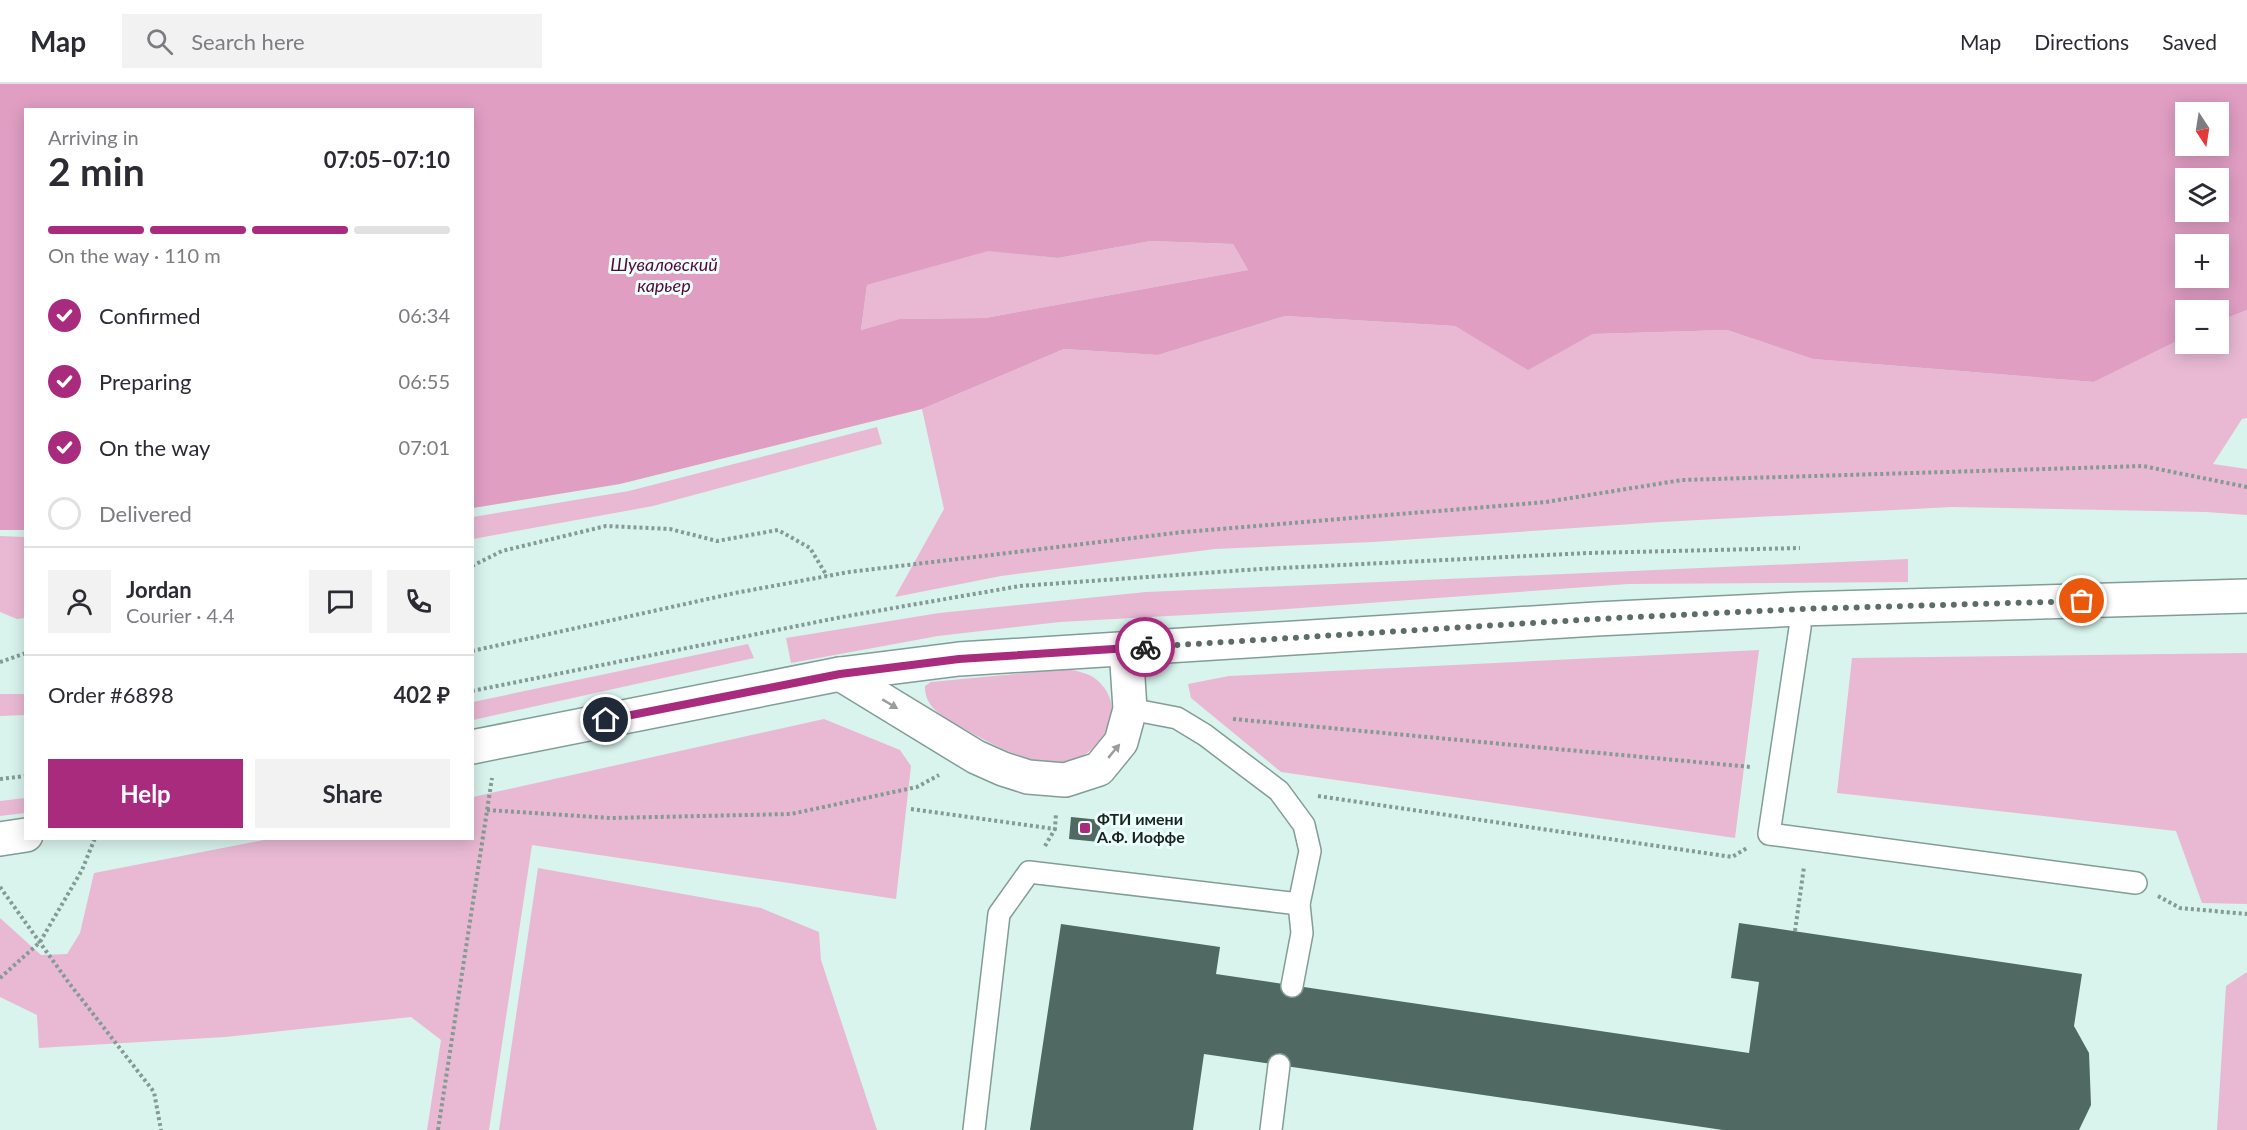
<!DOCTYPE html>
<html lang="en">
<head>
<meta charset="utf-8">
<style>
  body { margin:0; font-family:Lato,sans-serif; background:#f2f2f3; color:#2b2b33; height:100vh; display:flex; flex-direction:column; font-size:22px; white-space:nowrap }
  * { box-sizing:border-box; margin:0 }
  p { font-size:20px; color:#7c7c81 }
  .icon { flex:none; width:33px; height:33px; fill:none; stroke:currentColor; stroke-width:2; stroke-linecap:round; stroke-linejoin:round }
  .map { position:relative; flex:1; overflow:hidden }
  .details { position:absolute; left:24px; top:24px; width:450px; height:732px; display:flex; flex-direction:column; background:#fff; border-radius:0px; box-shadow:0 3px 15px #0003 }
  .details>* { flex:none }
  .needle { width:39px; rotate:168deg }
  .fabs { position:absolute; left:2175px; top:18px; display:grid; gap:12px }
  .fabs a { display:grid; place-items:center; width:54px; height:54px; border-radius:0px; background:#fff; box-shadow:0 3px 15px #0003; font-size:30px }
  .pin { position:absolute; display:grid; place-items:center; width:51px; height:51px; color:#fff; margin:-26px; border:3px solid #fff; border-radius:50%; box-shadow:0 2px 6px #0007 }
  .courier { position:absolute; display:grid; place-items:center; width:60px; height:60px; margin:-30px; border:4px solid #a82b7e; border-radius:50%; background:#fff; color:#222; box-shadow:0 2px 8px #0007 }
  .overview em { font-style:normal; font-weight:700 }
  .overview div { display:flex; flex-direction:column-reverse }
  .overview { display:flex; align-items:center; justify-content:space-between; height:102px; padding:0 24px }
  h1 { font-size:39px; font-weight:700; line-height:45px }
  .bar { display:grid; grid-template-columns:repeat(4,1fr); gap:9px 6px; align-content:center; height:72px; padding:0 24px }
  .bar i { height:8px; border-radius:4px; background:#e1e1e2 }
  .bar .on { background:#a82b7e }
  .bar p { grid-column:span 4 }
  .line { display:flex; align-items:center; gap:15px; padding:0 24px; border-top:2px solid #e1e1e2 }
  .line div { flex:1 }
  .round { display:grid; place-items:center; flex:none; width:63px; height:63px; border-radius:0px; background:#f2f2f3 }
  ol { padding:0 24px; list-style:none }
  li { display:flex; align-items:center; gap:18px; height:66px }
  li p { margin-inline-start:auto }
  li .icon { padding:6px; border-radius:50%; background:#a82b7e; color:#fff; stroke-width:4 }
  li:last-child { color:#7c7c81 }
  li i { width:33px; height:33px; border:3px solid #e1e1e2; border-radius:50% }
  .cta { display:flex; gap:12px; margin-top:auto; padding:12px 24px }
  .cta a { flex:1; height:69px; border-radius:0px; background:#a82b7e; color:#fff; font-size:24px; font-weight:700; line-height:69px; text-align:center }
  .cta a+a { background:#f2f2f3; color:#2b2b33 }
  header { display:flex; align-items:center; gap:36px; box-sizing:border-box; height:84px; padding:0 30px; background:#fff; border-bottom:2px solid #e1e1e2 }
  header strong { font-size:28px }
  nav { display:flex; gap:33px; margin-inline-start:auto; font-size:21px }
  .search { width:420px; height:54px; background:#f2f2f3; display:flex; align-items:center; gap:15px; box-sizing:border-box; padding:0 21px; border-radius:0px; color:#7c7c81; font-size:22px }
  .map>svg:first-child { display:block }
  .green { fill:#e9b9d3 }
  .water { fill:#e09ec3; fill-rule:evenodd }
  .building { fill:#506962 }
  .lines { fill:none; stroke-linecap:round; stroke-linejoin:round }
  .service-casing { stroke:#829d96; stroke-width:24 }
  .minor-casing { stroke:#829d96; stroke-width:36 }
  .tertiary-casing { stroke:#829d96; stroke-width:36 }
  .path { stroke:#859a94; stroke-width:4; stroke-dasharray:3 3; stroke-linecap:butt }
  .service { stroke:#fff; stroke-width:21 }
  .minor { stroke:#fff; stroke-width:33 }
  .tertiary { stroke:#fff; stroke-width:33 }
  .oneway { fill:#989c9b }
  .done { stroke:#5c6d68; stroke-width:6; stroke-dasharray:0 10.8 }
  .route { stroke:#a82b7e; stroke-width:8 }
  .poi-dot { fill:#a82b7e; stroke:#edfffa; stroke-width:2 }
  .labels { text-anchor:middle; stroke-width:6; stroke-linejoin:round; paint-order:stroke }
  .poi-label { font-size:16px; font-weight:bold; fill:#192421; stroke:#edfffa; text-anchor:start }
  .water-label { font-size:18px; font-style:italic; fill:#55073d; stroke:#edfffa }
</style>
</head>
<body>
<header>
<strong>Map</strong>
<div class="search"><svg class="icon" aria-label="search" viewBox="0 0 24 24"><circle cx="10" cy="10" r="6"/><path d="M15 15l6 6"/></svg>Search here</div>
<nav><a>Map</a><a>Directions</a><a>Saved</a></nav>
</header>
<div class="map">
<svg width="2247" height="1046" viewBox="0 0 2247 1046">
  <rect width="100%" height="100%" fill="#d8f4ec"/>
  <!-- green -->
  <g class="green">
    <polygon points="1151,157 1233,160 1248,186 985,234 899,235 861,246 867,201 988,166 1058,174"/>
    <polygon points="2247,226 2247,334 2242,335 2213,380 2247,385 2247,431 2206,428 1952,423 1661,438 1373,458 1215,465 1001,492 895,513 944,425 922,325 1064,265 1158,271 1285,232 1455,242 1528,285 1593,250 1727,246 1813,275 2094,298 2185,253 2186,260 2218,260 2219,237"/>
    <polygon points="877,343 882,360 653,422 473,455 473,433 629,407"/>
    <polygon points="0,452 25,453 25,534 17,535 0,528"/>
    <polygon points="1908,475 1908,498 1628,500 1259,527 1060,538 938,552 791,579 786,554 939,529 1146,508"/>
    <polygon points="748,560 754,574 473,636 473,618"/>
    <polygon points="1759,566 1735,754 1281,688 1191,614 1188,600 1229,592"/>
    <polygon points="2247,569 2247,820 2202,819 2176,747 1837,709 1852,574"/>
    <path d="M1067,585C1077,587 1089,589 1097,596C1131,626 1102,671 1065,678C1033,685 989,658 962,644C945,634 924,624 925,602L931,598Z"/>
    <polygon points="0,610 25,610 25,631 0,632"/>
    <polygon points="824,635 900,666 911,682 896,815 532,761 489,1046 427,1046 441,956 411,933 225,953 39,964 37,931 0,913 0,834 41,871 67,870 80,849 94,789 269,755 472,754 473,713"/>
    <polygon points="25,714 25,729 0,732 0,717"/>
    <polygon points="538,784 761,824 819,848 821,876 877,1046 499,1046"/>
    <polygon points="2247,888 2247,1046 2217,1046 2226,902"/>
  </g>
  <!-- water -->
  <path class="water" d="M0,0H2247V226L2219,237L2218,226H2186L2185,253L2094,298L1813,275L1727,246L1593,250L1528,286L1455,242L1285,232L1158,271L1064,265L922,325L620,400L473,424L472,26H26L25,446H0ZM2186,28H2218V62H2186ZM2186,94H2218V128H2186ZM1151,157L1233,160L1248,186L985,234L899,235L861,246L867,201L988,167L1058,174ZM2186,160H2218V194H2186Z"/>
  <!-- building -->
  <g class="building">
    <polygon points="1071,733 1101,736 1099,758 1069,755"/>
    <polygon points="1739,839 2082,890 2074,942 2089,969 2091,1021 2079,1046 1723,1046 1204,970 1193,1046 1030,1046 1061,840 1220,863 1216,890 1749,969 1759,898 1731,894"/>
  </g>
  <g class="lines">
    <defs>
      <g id="service">
        <polyline points="1800,525 1800,544 1769,750 2136,799"/>
        <polyline points="1130,625 1177,634 1205,651 1279,707 1304,741 1310,767 1299,820 1302,849 1292,902"/>
        <polyline points="974,1046 999,830 1029,788 1299,820"/>
        <polyline points="1271,1046 1279,981"/>
      </g>
      <polyline id="minor" points="840,590 976,673 1003,685 1028,693 1065,696 1099,685 1121,658 1130,625 1126,564"/>
      <g id="tertiary">
        <polyline points="472,663 840,590 959,575 1596,535 1800,525 2247,512"/>
        <polyline points="0,755 26,751"/>
      </g>
    </defs>
    <!-- service casing -->
    <use href="#service" class="service-casing"/>
    <!-- minor casing -->
    <use href="#minor" class="minor-casing"/>
    <!-- tertiary casing -->
    <use href="#tertiary" class="tertiary-casing"/>
    <!-- path -->
    <g class="path">
      <polyline points="472,482 502,467 606,442 670,445 717,457 778,446 810,464 827,492"/>
      <polyline points="472,567 735,509 849,488 1183,448 1546,418 1682,396 2143,382 2247,403"/>
      <polyline points="0,578 26,569"/>
      <polyline points="472,607 842,533 1020,502 1260,485 1588,469 1800,464"/>
      <polyline points="1233,635 1751,683"/>
      <polyline points="0,695 26,692"/>
      <polyline points="1318,712 1732,773 1747,764"/>
      <polyline points="911,725 1055,745 1056,729"/>
      <polyline points="487,726 611,734 791,730 917,703 939,691"/>
      <polyline points="1045,762 1055,745"/>
      <polyline points="0,803 69,899 154,1008 161,1046"/>
      <polyline points="2158,812 2180,824 2247,830"/>
      <polyline points="1795,847 1804,783"/>
      <polyline points="0,894 40,858 82,786 95,754"/>
      <polyline points="438,1046 492,694"/>
    </g>
    <!-- service -->
    <use href="#service" class="service"/>
    <!-- minor -->
    <use href="#minor" class="minor"/>
    <!-- tertiary -->
    <use href="#tertiary" class="tertiary"/>
  </g>
  <!-- one-way arrows -->
  <defs><path id="oneway-solid" d="M-6-.8H1V-3.2L6.5 0L1 3.2V.8H-6Z" transform="scale(1.5)"/></defs>
  <g class="oneway">
    <use href="#oneway-solid" transform="translate(890 620) rotate(31)"/>
    <use href="#oneway-solid" transform="translate(1114 667) rotate(-50)"/>
  </g>
  <g class="lines">
    <!-- done -->
    <polyline class="done" points="1145,563 1596,535 1800,525 2082,517"/>
    <!-- route -->
    <polyline class="route" points="606,636 840,590 959,575 1145,563"/>
  </g>
  <!-- markers -->
  <rect class="poi-dot" x="1079" y="738" width="12" height="12" rx="3"/>
  <g class="labels">
    <!-- poi labels -->
    <g class="poi-label">
      <text x="1097" y="741">ФТИ имени<tspan x="1097" dy="18">А.Ф. Иоффе</tspan></text>
    </g>
    <!-- water labels -->
    <g class="water-label">
      <text x="664" y="187">Шуваловский<tspan x="664" dy="21">карьер</tspan></text>
    </g>
  </g>
</svg>
<div class="fabs">
<a><svg class="needle" viewBox="-14 -14 28 28"><path d="M0-13l5 13h-10z" fill="#e53935"/><path d="M0 13l5-13h-10z" fill="#7c7c81"/></svg></a>
<a><svg class="icon" aria-label="layers" viewBox="0 0 24 24"><path d="M12 4l9 5-9 5-9-5zM3 14l9 5 9-5"/></svg></a>
<a>+</a>
<a>−</a>
</div>
<div class="pin" style="left:2082px;top:517px;background:#ea580c"><svg class="icon" aria-label="bag" viewBox="0 0 24 24"><path d="M5 8h14l-1 12H6zM9 8a3 3 0 0 1 6 0"/></svg></div>
<div class="pin" style="left:606px;top:636px;background:#1f2937"><svg class="icon" aria-label="home" viewBox="0 0 24 24"><path d="M3 11l9-7 9 7M6 9v11h12V9"/></svg></div>
<div class="courier" style="left:1145px;top:563px"><svg class="icon" aria-label="bike" viewBox="0 0 24 24"><circle cx="6" cy="16" r="4"/><circle cx="18" cy="16" r="4"/><path d="M6 16l4-8h5l3 8M10 8l3 8H6M13 5h3"/></svg></div>
<section class="details">
<div class="overview"><div><h1>2 min</h1><p>Arriving in</p></div><em>07:05–07:10</em></div>
<div class="bar"><i class="on"></i><i class="on"></i><i class="on"></i><i></i><p>On the way · 110 m</p></div>
<ol>
<li><svg class="icon" aria-label="check" viewBox="0 0 24 24"><path d="M5 12l5 5 9-10"/></svg>Confirmed<p>06:34</p></li>
<li><svg class="icon" aria-label="check" viewBox="0 0 24 24"><path d="M5 12l5 5 9-10"/></svg>Preparing<p>06:55</p></li>
<li><svg class="icon" aria-label="check" viewBox="0 0 24 24"><path d="M5 12l5 5 9-10"/></svg>On the way<p>07:01</p></li>
<li><i></i>Delivered</li>
</ol>
<div class="line" style="height:108px"><a class="round"><svg class="icon" aria-label="person" viewBox="0 0 24 24"><circle cx="12" cy="8" r="4"/><path d="M4 21q1-7 8-7t8 7"/></svg></a><div><b>Jordan</b><p>Courier · 4.4</p></div><a class="round"><svg class="icon" aria-label="chat" viewBox="0 0 24 24"><path d="M4 5h16v11H9l-5 4z"/></svg></a><a class="round"><svg class="icon" aria-label="phone" viewBox="0 0 24 24"><path d="M5 4h4l2 5-3 2q2 4 5 5l2-3 5 2v4C11 20 4 13 5 4z"/></svg></a></div>
<div class="line" style="height:78px"><div>Order #6898</div><b>402 ₽</b></div>
<div class="cta"><a>Help</a><a>Share</a></div>
</section>
</div>
</body>
</html>
